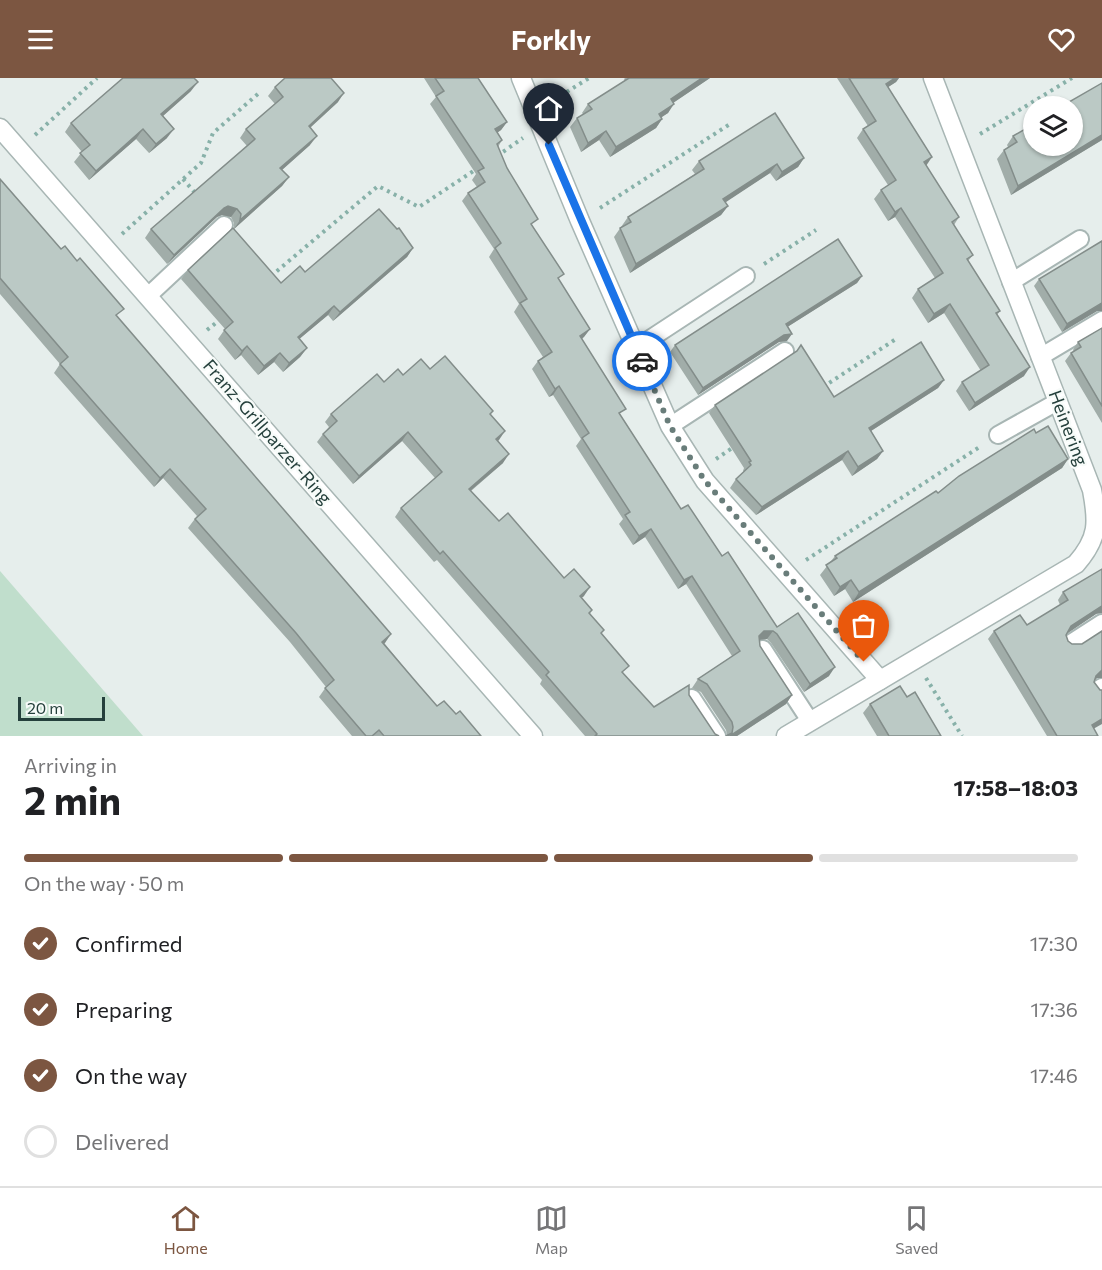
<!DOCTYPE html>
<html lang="en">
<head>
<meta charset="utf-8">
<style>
  body { margin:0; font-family:Commissioner,sans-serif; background:#f2f2f2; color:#202124; height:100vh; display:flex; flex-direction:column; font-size:22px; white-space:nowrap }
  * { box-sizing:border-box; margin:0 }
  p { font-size:20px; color:#757577 }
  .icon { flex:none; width:33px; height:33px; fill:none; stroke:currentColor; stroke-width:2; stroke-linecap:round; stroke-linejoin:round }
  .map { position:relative; height:658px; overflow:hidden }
  .side { display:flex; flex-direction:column; background:#fff; flex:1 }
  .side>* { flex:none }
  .buttons { position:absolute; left:1023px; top:18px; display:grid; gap:12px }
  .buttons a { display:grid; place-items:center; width:60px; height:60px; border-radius:50%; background:#fff; box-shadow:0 2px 4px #0004; font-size:30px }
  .scale { position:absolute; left:18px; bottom:15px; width:87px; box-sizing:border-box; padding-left:6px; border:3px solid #25403c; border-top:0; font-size:16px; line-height:21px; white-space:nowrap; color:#25403c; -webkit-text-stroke:4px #f7fbf9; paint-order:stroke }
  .pin { position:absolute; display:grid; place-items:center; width:51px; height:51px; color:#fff; margin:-62px -26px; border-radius:50% 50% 50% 0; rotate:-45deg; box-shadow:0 0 6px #0007 }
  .pin .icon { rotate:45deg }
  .courier { position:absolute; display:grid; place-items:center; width:60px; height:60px; margin:-30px; border:4px solid #1a73e8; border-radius:50%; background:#fff; color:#222; box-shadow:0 2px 8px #0007 }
  .summary em { font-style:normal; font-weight:700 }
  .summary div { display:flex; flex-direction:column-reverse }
  .summary { display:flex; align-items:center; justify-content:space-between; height:102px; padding:0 24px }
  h1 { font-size:39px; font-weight:700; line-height:45px }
  .bar { display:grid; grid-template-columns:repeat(4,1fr); gap:9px 6px; align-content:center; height:72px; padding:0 24px }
  .bar i { height:8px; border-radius:4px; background:#e0e0e0 }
  .bar .active { background:#7c5641 }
  .bar p { grid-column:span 4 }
  ol { padding:0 24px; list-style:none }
  li { display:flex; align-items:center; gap:18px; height:66px }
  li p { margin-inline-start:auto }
  li .icon { padding:6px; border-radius:50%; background:#7c5641; color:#fff; stroke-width:4 }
  li:last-child { color:#757577 }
  li i { width:33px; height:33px; border:3px solid #e0e0e0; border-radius:50% }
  header { display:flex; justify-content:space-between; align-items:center; height:78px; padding:0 24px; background:#7c5641; color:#fff; font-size:27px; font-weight:700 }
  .tabs { display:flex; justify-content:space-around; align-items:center; height:84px; border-top:2px solid #e0e0e0; background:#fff; font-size:16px; color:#757577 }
  .tabs a { display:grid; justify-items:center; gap:3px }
  .tabs .active { color:#7c5641 }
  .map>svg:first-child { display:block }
  .green { fill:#c0decc }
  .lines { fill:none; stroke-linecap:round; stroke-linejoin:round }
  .service-casing { stroke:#a8b6b4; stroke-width:20 }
  .minor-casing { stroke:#a8b6b4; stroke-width:21 }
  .path { stroke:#88b1a9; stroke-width:4; stroke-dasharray:3 4.5; stroke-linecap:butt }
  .service { stroke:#fff; stroke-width:16 }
  .minor { stroke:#fff; stroke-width:18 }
  .wall { fill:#a1ada9 }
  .shaded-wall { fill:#838d8a }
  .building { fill:#bbc9c5; stroke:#838d8a; stroke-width:1.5 }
  .done { stroke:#697d7a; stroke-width:6; stroke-dasharray:0 10.8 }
  .route { stroke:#1a73e8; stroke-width:8 }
  .labels { text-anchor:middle; stroke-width:4.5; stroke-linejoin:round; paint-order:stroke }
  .street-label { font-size:18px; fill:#25403c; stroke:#f7fbf9 }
</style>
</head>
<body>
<header><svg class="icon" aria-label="menu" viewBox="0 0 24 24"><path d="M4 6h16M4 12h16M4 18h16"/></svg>Forkly<svg class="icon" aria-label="heart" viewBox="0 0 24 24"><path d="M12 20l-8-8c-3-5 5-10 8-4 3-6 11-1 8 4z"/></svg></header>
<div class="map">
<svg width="1102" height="658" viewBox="0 0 1102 658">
  <rect width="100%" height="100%" fill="#e6eeec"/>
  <!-- green -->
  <polygon class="green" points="0,493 143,658 0,658"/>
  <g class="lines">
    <defs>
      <g id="service">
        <polyline points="1011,204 1080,161"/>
        <polyline points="148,218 224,147"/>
        <polyline points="636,270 746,198"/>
        <polyline points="1040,279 1102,242"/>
        <polyline points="670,348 785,273"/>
        <polyline points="998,357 1057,324"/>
        <polyline points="1071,565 1102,545"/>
        <polyline points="763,571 810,643"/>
        <polyline points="1099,611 1102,609"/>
        <polyline points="692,620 717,658"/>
      </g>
      <g id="minor">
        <polyline points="521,0 580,143 670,348 705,403 880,602"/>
        <polyline points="0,50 533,658"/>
        <path d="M786,658L1076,486C1099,460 1098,444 1092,412L933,0"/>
      </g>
    </defs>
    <!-- service casing -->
    <use href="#service" class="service-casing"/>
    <!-- minor casing -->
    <use href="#minor" class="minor-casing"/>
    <!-- path -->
    <g class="path">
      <polyline points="554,22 589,0"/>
      <polyline points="980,56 1072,0"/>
      <polyline points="35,57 97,0"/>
      <polyline points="497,78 523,60"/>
      <polyline points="183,101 196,116"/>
      <polyline points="600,130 730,46"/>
      <polyline points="122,156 201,85 213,55 259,15"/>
      <polyline points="764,186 816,152"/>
      <polyline points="271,198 378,108 419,129 478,90"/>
      <polyline points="207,252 222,240"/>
      <polyline points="823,309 896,261"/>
      <polyline points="716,381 735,368"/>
      <polyline points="806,482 981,368"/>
      <polyline points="926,600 962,658"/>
    </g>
    <!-- service -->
    <use href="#service" class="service"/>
    <!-- minor -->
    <use href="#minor" class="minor"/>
  </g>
  <!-- wall -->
  <g class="wall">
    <polygon points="424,0 478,0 507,44 501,52 497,55 502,62 498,69 533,149 559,203 590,251 582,261 621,338 681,431 722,478 777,549 829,598 804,614 771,565 767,561 760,562 760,568 792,617 786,626 737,658 726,658 727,657 726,652 701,614 692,610 698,601 732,578 686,506 678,511 645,459 633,467 619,446 623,441 576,368 581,361 553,317 549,319 532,291 538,283 543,279 514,234 519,226 489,179 494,171 462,123 468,115 477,109 472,102 476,96 430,26 436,19"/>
    <polygon points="625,0 710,0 673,25 668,35 661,39 662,41 656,50 610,79 599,62 581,74 570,49 577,40 583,36 582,35 588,26 625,3 624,1"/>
    <polygon points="837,0 899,0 896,4 888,9 926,88 959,139 954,147 973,177 968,183 1000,233 997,237 1024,298 969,333 956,313 962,304 981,293 944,235 928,245 912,220 918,211 935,200 895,139 888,143 874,121 881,112 888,107 857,60 863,51 868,48"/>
    <polygon points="1102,5 1102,62 1011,117 997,81 1004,72 1008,69 1007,67 1013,58"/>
    <polygon points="275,9 338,24 310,50 310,67 282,92 289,99 282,108 234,151 234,145 231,139 222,137 217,139 167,186 145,160 151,151 247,68 240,60 246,51 275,26 268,18"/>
    <polygon points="191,13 163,38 167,60 149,75 136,61 89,102 74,84 82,74 65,54 71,45"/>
    <polygon points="804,80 798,89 776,103 770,95 725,124 728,128 721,137 630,195 614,159 628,139 695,96 692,92 699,83"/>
    <polygon points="0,101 117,239 417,605 437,628 456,636 481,658 352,658 319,619 326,609 290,564 188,450 197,438 163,400 154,409 54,295 60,286 0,216"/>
    <polygon points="413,170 407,179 333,243 328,237 299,261 307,270 300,279 283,294 274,284 258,297 241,277 235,282 218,261 225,251 181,201 188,192 281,205 305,194"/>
    <polygon points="862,198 857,205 787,249 787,263 779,264 698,317 670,274 675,267"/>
    <polygon points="1039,201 1097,233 1062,254 1034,208"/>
    <polygon points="1102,250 1102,345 1065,283 1071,275 1074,274 1073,272 1078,264"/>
    <polygon points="430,291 491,336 499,362 497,363 503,385 471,413 499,443 564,500 584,518 581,520 592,532 590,535 624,596 654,629 689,617 715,656 719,658 585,658 540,606 542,602 437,482 434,484 395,439 401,430 435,400 402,363 353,406 317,364 323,356 329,349 325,344 331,336 384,304 403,297"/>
    <polygon points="944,302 938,310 871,353 883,373 877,381 852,398 842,382 756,437 730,410 736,401 744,394 743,393 744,390 709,335 715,327 834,319"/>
    <polygon points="1036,355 1068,381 1062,390 853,524 845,511 834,518 820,497 835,478"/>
    <polygon points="1063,514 1096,536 1067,555 1066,557 1068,563 1072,566 1082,566 1102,553 1102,600 1097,600 1095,602 1094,651 1098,658 1047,658 988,561 994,553 1027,547 1060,527 1058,522"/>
    <polygon points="907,619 941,658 877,658 863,635 870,626"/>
  </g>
  <!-- shaded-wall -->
  <g class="shaded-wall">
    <polygon points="702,0 710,0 664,31 671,21"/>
    <polygon points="895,0 899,0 896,4 879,15 886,6"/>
    <polygon points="198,4 191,13 155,45 161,36"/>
    <polygon points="344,15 338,24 302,57 309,48"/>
    <polygon points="674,26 668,35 653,45 659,36"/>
    <polygon points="662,41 656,50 610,79 616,69"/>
    <polygon points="507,44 501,52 489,60 495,51"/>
    <polygon points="143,51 136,61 89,102 96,93"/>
    <polygon points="174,51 167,60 149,75 156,66"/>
    <polygon points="606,53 599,62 581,74 588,65"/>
    <polygon points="1102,57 1102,62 1011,117 1018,108"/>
    <polygon points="317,58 310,67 274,99 280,90"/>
    <polygon points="932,79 926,88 924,84"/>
    <polygon points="804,80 798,89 776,103 782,94"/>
    <polygon points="777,86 770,95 717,130 723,121"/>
    <polygon points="289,99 282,108 234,151 240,142"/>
    <polygon points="228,128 237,131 231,139 222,137 217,139 167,186 174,177 224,130"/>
    <polygon points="728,128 721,137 630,195 636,186"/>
    <polygon points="901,130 895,139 888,143 895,134"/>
    <polygon points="413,170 407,179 333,243 340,234"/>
    <polygon points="862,198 857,205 781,253 786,246"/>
    <polygon points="1102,225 1102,233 1097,233 1062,254 1067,246"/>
    <polygon points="950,226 944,235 928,245 934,236"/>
    <polygon points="334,228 328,237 291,268 298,259"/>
    <polygon points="590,251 584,259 574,266 580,258"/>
    <polygon points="792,256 787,263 779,264 698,317 703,310 784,257"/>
    <polygon points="247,268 241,277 235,282 242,273"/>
    <polygon points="307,270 300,279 283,294 289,285"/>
    <polygon points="280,275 274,284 258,297 264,288"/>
    <polygon points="1030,289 1024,298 969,333 975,325"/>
    <polygon points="944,302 938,310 863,358 869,350"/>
    <polygon points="559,308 553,317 549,319 555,311"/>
    <polygon points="505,353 499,362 490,370 496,361"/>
    <polygon points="408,354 402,363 353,406 359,398"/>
    <polygon points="848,373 842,382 756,437 762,429"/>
    <polygon points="883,373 877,381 852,398 858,389"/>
    <polygon points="509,376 503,385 463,419 469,411"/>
    <polygon points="1068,381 1062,390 853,524 859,514"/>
    <polygon points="170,391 163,400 154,409 160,400"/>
    <polygon points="651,451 645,459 633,467 639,458"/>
    <polygon points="692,498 686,506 678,511 684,502"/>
    <polygon points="851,502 845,511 834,518 840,509"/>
    <polygon points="590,509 584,518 574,526 580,518"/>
    <polygon points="1102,528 1102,535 1096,536 1065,557 1071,548"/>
    <polygon points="764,553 773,553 767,561 758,562 759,558"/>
    <polygon points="391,556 385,565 376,573 382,564"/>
    <polygon points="835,589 829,598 804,614 810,606"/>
    <polygon points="1102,592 1102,600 1097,600 1090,606 1096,598"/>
    <polygon points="792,617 786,626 737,658 730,658"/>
    <polygon points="1102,641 1102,646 1086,655 1092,647"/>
  </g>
  <!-- building -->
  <g class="building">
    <polygon points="123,0 194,0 198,4 161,36 174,51 156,66 143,51 96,93 80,75 90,67 71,45"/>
    <polygon points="285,0 331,0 344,15 309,48 317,58 280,90 289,99 240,142 241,136 237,131 228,128 224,130 174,177 151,151 255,61 246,51 283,19 275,9"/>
    <polygon points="435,0 478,0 507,44 495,51 502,62 497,66 507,90 538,141 531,146 564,196 558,200 590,251 580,258 626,331 619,335 681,431 688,427 722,478 728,474 777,549 798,535 835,589 810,606 777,556 773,553 764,553 759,558 760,568 792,617 730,658 726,658 732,655 733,649 732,644 707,606 698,601 740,573 692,498 684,502 651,451 639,458 625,437 630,434 582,360 589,355 559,308 555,311 538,283 552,274 520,225 527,221 495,170 501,165 468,115 485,104 478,93 484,90 436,18 444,13"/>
    <polygon points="629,0 702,0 671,21 674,26 659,36 662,41 616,69 606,53 588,65 577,40 592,31 588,26"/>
    <polygon points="849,0 895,0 886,6 932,79 924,84 959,139 952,144 973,177 967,181 1000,233 996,235 1030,289 975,325 962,304 989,287 950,226 934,236 918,211 943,195 901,130 895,134 881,112 896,102 863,51 876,43"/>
    <polygon points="1102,5 1102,57 1018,108 1004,72 1017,64 1013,58 1034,46 1034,68 1072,68 1072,28 1062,28"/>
    <polygon points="775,35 804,80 782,94 777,86 723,121 728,128 636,186 620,150 631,144 628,139 704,91 699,83"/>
    <polygon points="0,101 61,171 65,168 77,183 80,180 124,231 116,237 391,556 382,564 417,605 437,628 444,623 456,636 460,633 481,658 384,658 379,652 372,658 366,658 325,610 334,602 296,555 195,441 206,431 170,391 160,400 60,286 68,279 0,200"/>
    <polygon points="379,131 397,151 399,150 413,170 340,234 334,228 298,259 307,270 289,285 280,275 264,288 247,268 242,273 224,252 233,244 188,192 233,150 281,205 300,188 305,194"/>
    <polygon points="838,161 862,198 786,246 792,256 784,257 703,310 675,267"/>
    <polygon points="1102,163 1102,225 1067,246 1039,201"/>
    <polygon points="1102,250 1102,328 1071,275 1081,269 1078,264"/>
    <polygon points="921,264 944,302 869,350 883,373 858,389 848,373 762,429 736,401 751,387 749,384 751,383 715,327 797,273 801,267 834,319"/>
    <polygon points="445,278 493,333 490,336 505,353 496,361 509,376 469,411 499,443 508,435 564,500 574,491 590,509 580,518 592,532 589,535 604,552 601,555 629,588 622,594 654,629 689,607 689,617 715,656 719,658 595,658 597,656 546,597 549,594 443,473 440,476 401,430 442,394 408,354 359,398 323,356 337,343 331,336 377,296 384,304 398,291 403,297 421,281 430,291"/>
    <polygon points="1048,348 1068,381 859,514 851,502 840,509 826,487 837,480 835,478 936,413 938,415 959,398 1034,351 1036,355"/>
    <polygon points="1102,491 1102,528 1071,548 1066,557 1068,563 1072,566 1082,566 1102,553 1102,592 1096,598 1094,604 1100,612 1102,612 1102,641 1092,647 1098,658 1057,658 994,553 1020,537 1027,547 1068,522 1063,514"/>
    <polygon points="900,608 907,619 915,614 941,658 889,658 870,626"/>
  </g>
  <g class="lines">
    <!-- done -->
    <polyline class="done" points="642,283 670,348 705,403 864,584"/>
    <!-- route -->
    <polyline class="route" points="549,67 642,283"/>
  </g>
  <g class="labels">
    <!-- street labels -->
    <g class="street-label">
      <text transform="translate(1068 350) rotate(69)" y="6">Heinering</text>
      <text transform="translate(267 354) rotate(49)" y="6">Franz-Grillparzer-Ring</text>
    </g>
  </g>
</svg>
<div class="buttons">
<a><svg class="icon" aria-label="layers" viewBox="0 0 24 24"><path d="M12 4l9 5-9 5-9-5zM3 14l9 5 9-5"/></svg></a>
</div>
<div class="scale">20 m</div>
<div class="pin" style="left:864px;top:584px;background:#ea580c"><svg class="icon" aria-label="bag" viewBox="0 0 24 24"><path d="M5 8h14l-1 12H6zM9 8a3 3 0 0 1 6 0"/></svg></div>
<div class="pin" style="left:549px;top:67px;background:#1f2937"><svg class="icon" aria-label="home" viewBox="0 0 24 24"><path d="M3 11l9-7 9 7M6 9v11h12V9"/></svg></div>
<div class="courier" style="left:642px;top:283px"><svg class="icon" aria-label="car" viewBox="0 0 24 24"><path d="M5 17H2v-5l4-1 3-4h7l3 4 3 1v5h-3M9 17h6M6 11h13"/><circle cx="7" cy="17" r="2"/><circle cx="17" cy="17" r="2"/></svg></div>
</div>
<section class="side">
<div class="summary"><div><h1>2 min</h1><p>Arriving in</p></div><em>17:58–18:03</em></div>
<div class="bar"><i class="active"></i><i class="active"></i><i class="active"></i><i></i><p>On the way · 50 m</p></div>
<ol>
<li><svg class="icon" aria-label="check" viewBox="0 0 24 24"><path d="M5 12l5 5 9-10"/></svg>Confirmed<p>17:30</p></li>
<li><svg class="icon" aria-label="check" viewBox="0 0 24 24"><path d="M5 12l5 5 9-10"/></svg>Preparing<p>17:36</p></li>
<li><svg class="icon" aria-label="check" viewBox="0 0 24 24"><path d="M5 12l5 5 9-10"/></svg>On the way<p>17:46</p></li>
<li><i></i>Delivered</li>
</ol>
</section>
<nav class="tabs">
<a class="active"><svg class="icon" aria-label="home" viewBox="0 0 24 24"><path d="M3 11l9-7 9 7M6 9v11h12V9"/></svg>Home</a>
<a><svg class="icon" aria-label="map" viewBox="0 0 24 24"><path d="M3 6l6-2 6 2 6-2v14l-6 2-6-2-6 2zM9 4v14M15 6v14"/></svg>Map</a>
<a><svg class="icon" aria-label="saved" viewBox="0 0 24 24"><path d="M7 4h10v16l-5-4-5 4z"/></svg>Saved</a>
</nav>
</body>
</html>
